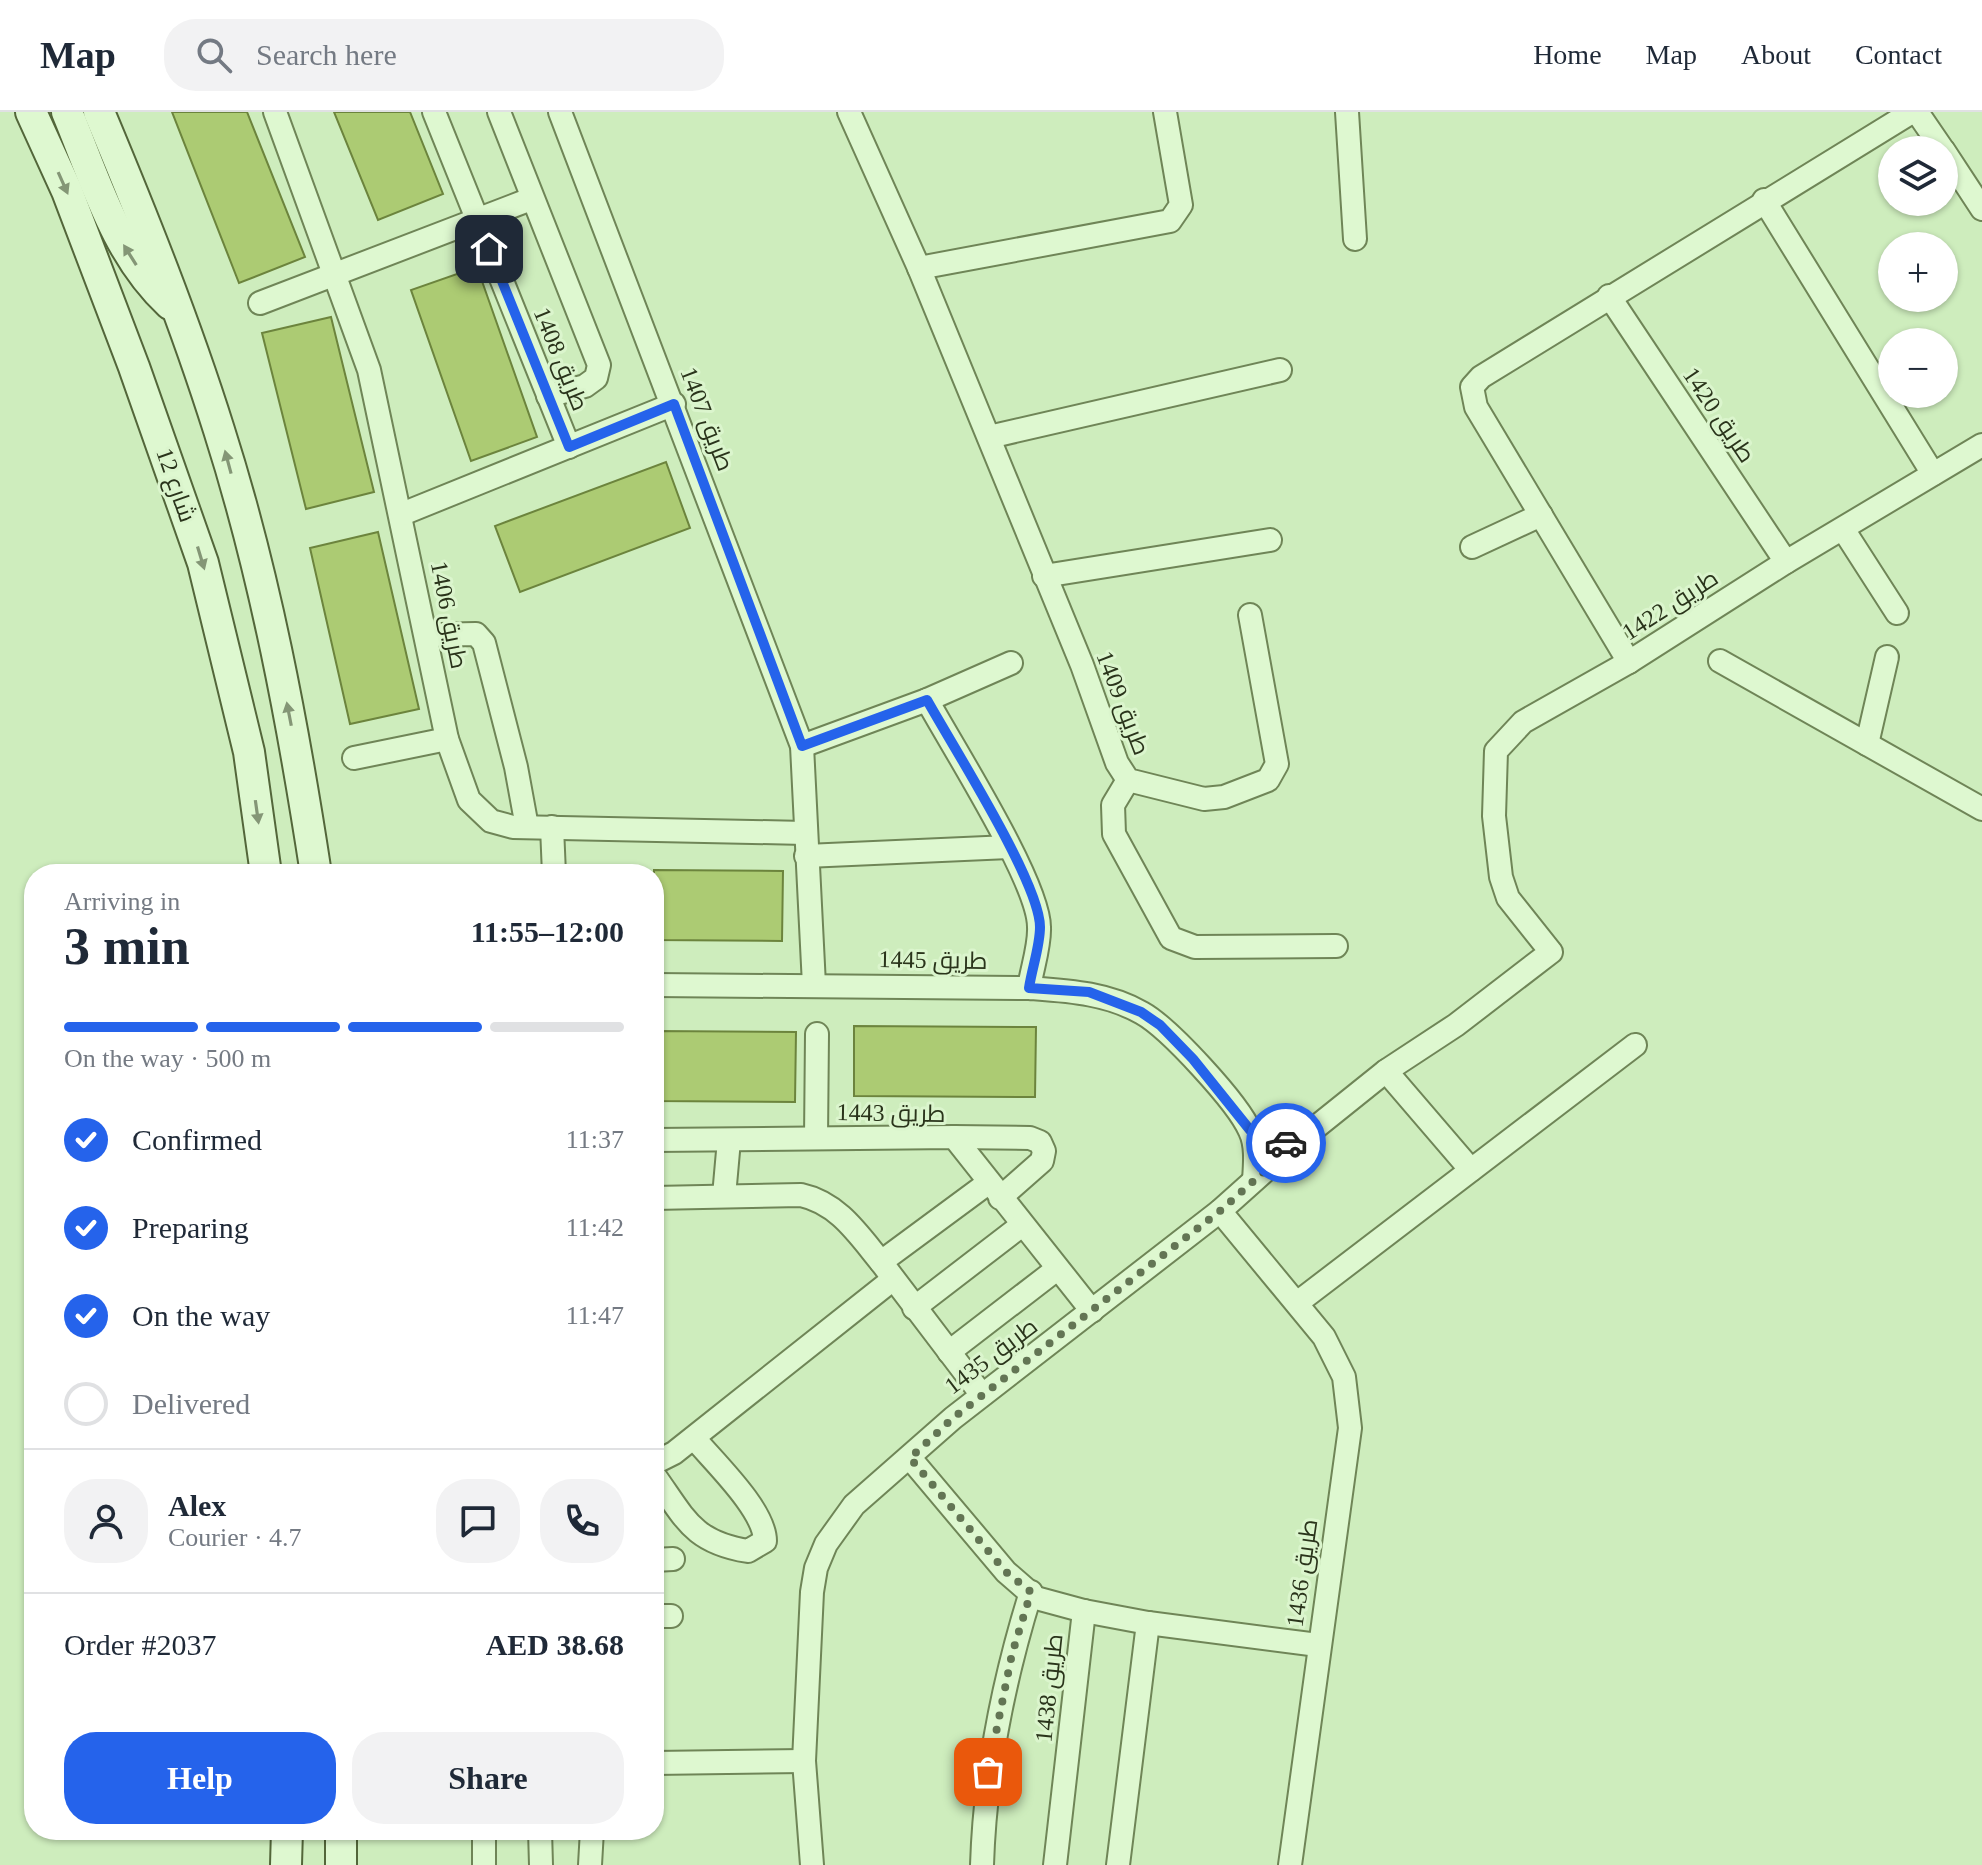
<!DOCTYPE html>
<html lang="en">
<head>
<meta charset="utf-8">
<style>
  body { margin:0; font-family:"Times New Roman",Cairo,serif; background:#f2f2f3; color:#1f2937; height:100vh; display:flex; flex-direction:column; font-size:30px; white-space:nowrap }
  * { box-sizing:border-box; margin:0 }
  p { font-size:26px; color:#747a83 }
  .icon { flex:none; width:44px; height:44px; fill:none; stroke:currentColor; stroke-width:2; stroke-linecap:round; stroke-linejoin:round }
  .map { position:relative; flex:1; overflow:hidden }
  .details { position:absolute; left:24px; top:752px; width:640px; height:976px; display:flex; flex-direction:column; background:#fff; border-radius:32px; box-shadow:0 2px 6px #0004 }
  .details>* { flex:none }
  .buttons { position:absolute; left:1878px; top:24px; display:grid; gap:16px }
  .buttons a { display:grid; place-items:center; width:80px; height:80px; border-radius:50%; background:#fff; box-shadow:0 2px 6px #0004; font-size:40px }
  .pin { position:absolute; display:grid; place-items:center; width:68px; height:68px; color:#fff; margin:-34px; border-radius:16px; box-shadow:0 4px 12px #0006 }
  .courier { position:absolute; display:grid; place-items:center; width:80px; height:80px; margin:-40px; border:6px solid #2563eb; border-radius:50%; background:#fff; color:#222; box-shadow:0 2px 10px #0007 }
  .summary em { font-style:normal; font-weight:600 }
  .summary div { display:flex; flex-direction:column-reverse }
  .summary { display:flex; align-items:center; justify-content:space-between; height:136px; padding:0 40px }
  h1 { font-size:52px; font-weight:600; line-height:60px }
  .bar { display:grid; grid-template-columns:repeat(4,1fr); gap:12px 8px; align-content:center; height:96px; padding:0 40px }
  .bar i { height:10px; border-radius:6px; background:#e0e1e3 }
  .bar .active { background:#2563eb }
  .bar p { grid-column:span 4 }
  .line { display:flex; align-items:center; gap:20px; padding:0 40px; border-top:2px solid #e0e1e3 }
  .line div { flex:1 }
  .round { display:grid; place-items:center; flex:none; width:84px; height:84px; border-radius:32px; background:#f2f2f3 }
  ol { padding:0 40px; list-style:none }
  li { display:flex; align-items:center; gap:24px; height:88px }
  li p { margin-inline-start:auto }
  li .icon { padding:8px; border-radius:50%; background:#2563eb; color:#fff; stroke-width:4 }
  li:last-child { color:#747a83 }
  li i { width:44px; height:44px; border:4px solid #e0e1e3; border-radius:50% }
  .action { display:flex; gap:16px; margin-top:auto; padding:16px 40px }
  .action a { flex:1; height:92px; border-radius:32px; background:#2563eb; color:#fff; font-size:32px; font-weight:600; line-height:92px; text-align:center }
  .action a+a { background:#f2f2f3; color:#1f2937 }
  header { display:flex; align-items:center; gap:48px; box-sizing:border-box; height:112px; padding:0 40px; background:#fff; border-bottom:2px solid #e0e1e3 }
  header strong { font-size:38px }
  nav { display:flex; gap:44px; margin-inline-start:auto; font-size:28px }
  .search { width:560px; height:72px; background:#f2f2f3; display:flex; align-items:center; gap:20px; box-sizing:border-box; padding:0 28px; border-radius:32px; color:#747a83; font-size:30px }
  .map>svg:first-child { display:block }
  .building { fill:#accb73; stroke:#6c843d; stroke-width:2 }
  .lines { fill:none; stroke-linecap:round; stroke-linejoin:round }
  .street-casing { stroke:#6f8557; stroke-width:26 }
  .secondary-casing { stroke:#53663a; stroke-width:34 }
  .street { stroke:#def8d0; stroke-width:22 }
  .secondary { stroke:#def8d0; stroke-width:30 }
  .oneway { fill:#849676 }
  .done { stroke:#637554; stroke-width:8; stroke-dasharray:0 14.4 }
  .route { stroke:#2563eb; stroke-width:10 }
  .labels { text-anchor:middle; stroke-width:6; stroke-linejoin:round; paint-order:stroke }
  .street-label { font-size:24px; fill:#2a341b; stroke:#dbf5cd }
</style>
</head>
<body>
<header>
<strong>Map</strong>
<div class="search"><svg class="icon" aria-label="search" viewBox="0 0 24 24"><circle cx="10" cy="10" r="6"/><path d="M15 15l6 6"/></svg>Search here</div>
<nav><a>Home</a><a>Map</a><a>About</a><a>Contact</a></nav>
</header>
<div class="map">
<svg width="1982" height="1753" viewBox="0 0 1982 1753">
  <rect width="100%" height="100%" fill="#ceedbd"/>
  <!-- building -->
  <g class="building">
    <polygon points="172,0 247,0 305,145 239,171"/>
    <polygon points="334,0 410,0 443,82 378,108"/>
    <polygon points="477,155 537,325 471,349 411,178"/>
    <polygon points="331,205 374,380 306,397 262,221"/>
    <polygon points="666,350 690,416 520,480 495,414"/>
    <polygon points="378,420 419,597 350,612 310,436"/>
    <polygon points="654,758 783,759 782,829 654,828"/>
    <polygon points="854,914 1036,915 1035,985 854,984"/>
    <polygon points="654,919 796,920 795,990 654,989"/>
  </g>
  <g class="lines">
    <defs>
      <g id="street">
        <polyline points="275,0 369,258 447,627 469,688 491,709 513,715 805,721"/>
        <polyline points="434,0 569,335"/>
        <polyline points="499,0 599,253 596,266 585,274 548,284"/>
        <polyline points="560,0 802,634 814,873"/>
        <polyline points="849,0 919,156 1082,553 1117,651 1128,668 1204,687 1224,685 1268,668 1277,652 1250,503"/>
        <polyline points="1347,0 1355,127"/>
        <polyline points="1917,0 1943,38"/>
        <polyline points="1944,39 1982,97"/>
        <polyline points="1764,88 1933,362"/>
        <polyline points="919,156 1170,109 1181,93 1165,0"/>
        <polyline points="1609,184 1786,450"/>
        <polyline points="260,191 531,87"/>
        <polyline points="989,325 1280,258"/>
        <polyline points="402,402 674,292"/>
        <polyline points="1843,417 1897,501"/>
        <polyline points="1472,435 1541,403"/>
        <polyline points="1044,464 1270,428"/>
        <polyline points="426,523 476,522 484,531 516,655 527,715"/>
        <polyline points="1720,549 1982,697"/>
        <polyline points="1629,550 1476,295 1472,275 1481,265 1912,0"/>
        <path d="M927,588C952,634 1039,770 1039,815C1040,834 1032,856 1029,876"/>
        <polyline points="1867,632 1887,545"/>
        <polyline points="802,634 927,588 1011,551"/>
        <polyline points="354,646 447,627"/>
        <polyline points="1128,668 1113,693 1114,722 1171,826 1195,835 1336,834"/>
        <polyline points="552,715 554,762"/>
        <polyline points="806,744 1009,735"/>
        <path d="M654,873L1029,876C1069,879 1107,881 1142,901C1169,916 1238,991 1250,1019C1257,1033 1255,1053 1254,1068"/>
        <polyline points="1386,959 1471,1058"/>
        <polyline points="954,1025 1030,1026 1040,1030 1044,1039 1042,1049 1000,1086"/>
        <polyline points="816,1026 817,922"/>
        <polyline points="654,1028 954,1025 1092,1199"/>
        <polyline points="724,1084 729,1028"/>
        <path d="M654,1086L801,1083C838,1091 858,1122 881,1150"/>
        <polyline points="1220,1099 1324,1225 1344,1265 1350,1316 1290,1753"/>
        <polyline points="1297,1191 1635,933"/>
        <polyline points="914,1196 1022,1113"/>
        <polyline points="949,1240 1057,1157"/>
        <polyline points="982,1283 881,1150 988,1071"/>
        <polyline points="910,1346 1006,1460 1036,1486 1084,1499 1148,1511 1318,1533"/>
        <polyline points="654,1351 674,1341 892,1168"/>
        <path d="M654,1363C685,1406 692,1430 748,1439L765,1429C765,1398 714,1350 694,1326"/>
        <polyline points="654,1448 673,1447"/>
        <polyline points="654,1504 671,1504"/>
        <polyline points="654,1651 804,1649"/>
        <polyline points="484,1718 484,1753"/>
        <polyline points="540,1718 541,1753"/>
        <polyline points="590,1753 592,1718"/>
        <polyline points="812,1753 804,1649 812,1480 816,1456 826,1432 854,1393 953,1306 1220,1099 1295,1032 1386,959 1456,913 1551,840 1508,786 1501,765 1494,704 1496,639 1523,610 1629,550 1786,450 1982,333"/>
        <path d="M982,1753C985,1659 1003,1570 1031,1480"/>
        <polyline points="1055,1753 1084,1499"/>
        <polyline points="1118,1753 1148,1511"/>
      </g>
      <g id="secondary">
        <polyline points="31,0 67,79 134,255 203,451 249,640 266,762"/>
        <path d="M67,0C95,67 116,142 170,192"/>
        <path d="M99,0C143,105 185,210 219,318C265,462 293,612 316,762"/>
        <polyline points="341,1718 341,1753"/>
        <polyline points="286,1753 287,1718"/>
      </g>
    </defs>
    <!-- street casing -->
    <use href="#street" class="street-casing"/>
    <!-- secondary casing -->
    <use href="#secondary" class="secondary-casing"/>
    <!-- street -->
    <use href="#street" class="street"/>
    <!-- secondary -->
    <use href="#secondary" class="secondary"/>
  </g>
  <!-- one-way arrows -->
  <defs><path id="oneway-solid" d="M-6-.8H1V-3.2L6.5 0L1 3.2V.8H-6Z" transform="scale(2)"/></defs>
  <g class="oneway">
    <use href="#oneway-solid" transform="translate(63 71) rotate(66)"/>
    <use href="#oneway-solid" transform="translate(130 143) rotate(-122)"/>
    <use href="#oneway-solid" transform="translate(228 350) rotate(-105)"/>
    <use href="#oneway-solid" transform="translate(201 446) rotate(73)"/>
    <use href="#oneway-solid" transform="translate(289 602) rotate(-101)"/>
    <use href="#oneway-solid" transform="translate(257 700) rotate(82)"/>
  </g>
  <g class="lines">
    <!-- done -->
    <polyline class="done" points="988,1660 1012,1542 1031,1480 1006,1460 910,1346 953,1306 1220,1099 1295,1032 1286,1031"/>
    <!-- route -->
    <path class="route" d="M489,137L569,335L674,292L802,634L927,588C952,633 1040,771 1040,815C1040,834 1032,856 1029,876L1089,880L1141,900L1160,913L1193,947L1250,1018L1286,1031"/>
  </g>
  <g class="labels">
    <!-- street labels -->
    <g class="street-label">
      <text transform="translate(561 247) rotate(68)" y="8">طريق 1408</text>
      <text transform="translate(1719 303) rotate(56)" y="8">طريق 1420</text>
      <text transform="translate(707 307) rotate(69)" y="8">طريق 1407</text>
      <text transform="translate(176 373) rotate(71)" y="8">شارع 12</text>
      <text transform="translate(1670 493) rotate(-33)" y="8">طريق 1422</text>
      <text transform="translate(449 503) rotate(79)" y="8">طريق 1406</text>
      <text transform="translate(1123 591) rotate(69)" y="8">طريق 1409</text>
      <text transform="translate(933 848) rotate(1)" y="8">طريق 1445</text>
      <text transform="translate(891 1001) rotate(1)" y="8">طريق 1443</text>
      <text transform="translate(991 1244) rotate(-37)" y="8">طريق 1435</text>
      <text transform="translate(1302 1461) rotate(-82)" y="8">طريق 1436</text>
      <text transform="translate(1049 1576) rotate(-84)" y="8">طريق 1438</text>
    </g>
  </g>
</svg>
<div class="buttons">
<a><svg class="icon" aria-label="layers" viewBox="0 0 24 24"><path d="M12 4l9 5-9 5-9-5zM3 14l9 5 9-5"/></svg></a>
<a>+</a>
<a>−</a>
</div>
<div class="pin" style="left:988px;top:1660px;background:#ea580c"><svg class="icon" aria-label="bag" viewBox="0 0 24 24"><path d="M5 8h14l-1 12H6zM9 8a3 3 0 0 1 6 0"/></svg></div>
<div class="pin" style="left:489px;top:137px;background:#1f2937"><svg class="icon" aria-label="home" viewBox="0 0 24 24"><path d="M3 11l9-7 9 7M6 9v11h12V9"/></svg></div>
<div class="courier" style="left:1286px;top:1031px"><svg class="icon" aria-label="car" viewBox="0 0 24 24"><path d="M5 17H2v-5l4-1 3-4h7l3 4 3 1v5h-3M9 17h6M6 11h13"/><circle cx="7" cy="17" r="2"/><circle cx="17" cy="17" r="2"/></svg></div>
<section class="details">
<div class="summary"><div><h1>3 min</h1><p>Arriving in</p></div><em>11:55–12:00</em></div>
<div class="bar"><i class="active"></i><i class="active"></i><i class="active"></i><i></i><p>On the way · 500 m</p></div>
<ol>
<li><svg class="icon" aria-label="check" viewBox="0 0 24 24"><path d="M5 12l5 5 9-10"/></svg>Confirmed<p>11:37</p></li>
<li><svg class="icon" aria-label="check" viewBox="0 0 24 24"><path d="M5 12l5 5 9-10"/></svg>Preparing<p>11:42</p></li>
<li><svg class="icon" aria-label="check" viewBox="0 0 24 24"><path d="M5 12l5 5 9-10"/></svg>On the way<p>11:47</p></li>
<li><i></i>Delivered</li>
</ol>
<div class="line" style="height:144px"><a class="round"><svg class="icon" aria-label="person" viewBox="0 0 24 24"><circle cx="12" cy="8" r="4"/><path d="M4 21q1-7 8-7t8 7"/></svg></a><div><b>Alex</b><p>Courier · 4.7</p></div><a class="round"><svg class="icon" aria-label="chat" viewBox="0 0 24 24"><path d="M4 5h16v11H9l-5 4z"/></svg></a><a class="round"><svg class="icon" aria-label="phone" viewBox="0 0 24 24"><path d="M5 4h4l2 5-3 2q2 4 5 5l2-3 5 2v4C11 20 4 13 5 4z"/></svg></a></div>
<div class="line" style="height:104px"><div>Order #2037</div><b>AED 38.68</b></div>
<div class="action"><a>Help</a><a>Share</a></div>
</section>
</div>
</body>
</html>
